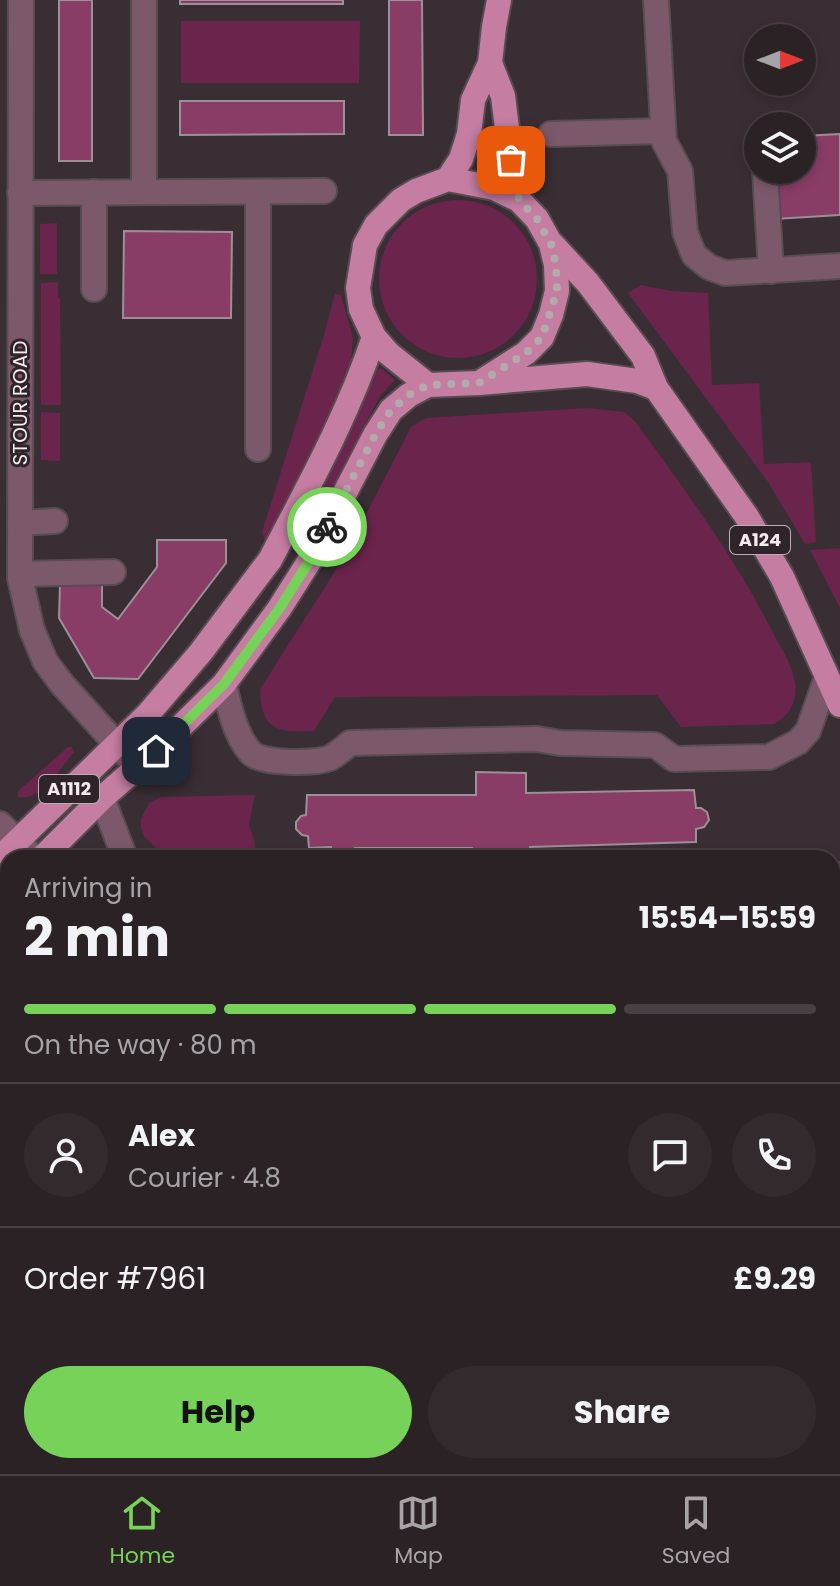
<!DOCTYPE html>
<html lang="en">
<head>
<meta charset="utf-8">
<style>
  body { margin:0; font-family:Poppins,sans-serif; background:#332a2e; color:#f1f3f6; height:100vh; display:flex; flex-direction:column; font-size:30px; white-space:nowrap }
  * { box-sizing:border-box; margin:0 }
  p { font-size:26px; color:#a6a4a7 }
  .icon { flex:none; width:44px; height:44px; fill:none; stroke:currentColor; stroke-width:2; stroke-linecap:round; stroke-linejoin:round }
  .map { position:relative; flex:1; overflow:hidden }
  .sheet { position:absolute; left:0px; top:850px; width:840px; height:624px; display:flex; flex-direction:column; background:#2b2226; border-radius:24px 24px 0 0; box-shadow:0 4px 12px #0003,0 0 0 2px #473f43 }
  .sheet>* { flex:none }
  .needle { width:52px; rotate:90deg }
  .fabs { position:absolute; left:744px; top:24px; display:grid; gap:16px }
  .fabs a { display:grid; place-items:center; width:72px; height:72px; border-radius:50%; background:#2b2226; box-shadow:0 4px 12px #0003,0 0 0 2px #473f43; font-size:40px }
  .pin { position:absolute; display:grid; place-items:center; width:68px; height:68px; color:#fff; margin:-34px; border-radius:16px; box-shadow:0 4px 12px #0006 }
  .courier { position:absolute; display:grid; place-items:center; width:80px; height:80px; margin:-40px; border:6px solid #77d259; border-radius:50%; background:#fff; color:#222; box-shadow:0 2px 10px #0007 }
  .summary em { font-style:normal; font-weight:700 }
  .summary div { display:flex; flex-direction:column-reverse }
  .summary { display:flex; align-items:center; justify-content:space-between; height:136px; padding:0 24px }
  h1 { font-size:52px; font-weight:700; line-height:60px }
  .bar { display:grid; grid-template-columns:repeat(4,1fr); gap:12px 8px; align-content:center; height:96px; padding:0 24px }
  .bar i { height:10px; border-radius:6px; background:#473f43 }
  .bar .selected { background:#77d259 }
  .bar p { grid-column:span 4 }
  .line { display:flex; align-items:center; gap:20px; padding:0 24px; border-top:2px solid #473f43 }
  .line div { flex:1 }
  .round { display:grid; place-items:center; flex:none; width:84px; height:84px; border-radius:42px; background:#332a2e }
  .cta { display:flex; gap:16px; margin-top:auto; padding:16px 24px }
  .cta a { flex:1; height:92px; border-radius:48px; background:#77d259; color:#111; font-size:32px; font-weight:700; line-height:92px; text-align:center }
  .cta a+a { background:#332a2e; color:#f1f3f6 }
  .tabs { display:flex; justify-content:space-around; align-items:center; height:112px; border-top:2px solid #473f43; background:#2b2226; font-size:22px; color:#a6a4a7 }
  .tabs a { display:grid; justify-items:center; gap:4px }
  .tabs .selected { color:#77d259 }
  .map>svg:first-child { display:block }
  .green { fill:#6b244c }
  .building { fill:#893c66; stroke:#9d8f96; stroke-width:2 }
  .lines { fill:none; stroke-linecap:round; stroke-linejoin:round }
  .minor-casing { stroke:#574c51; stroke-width:28 }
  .major-casing { stroke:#574c51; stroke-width:28 }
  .minor { stroke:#7c596a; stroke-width:24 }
  .major { stroke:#c57ea2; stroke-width:24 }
  .done { stroke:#b2aaad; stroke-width:8; stroke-dasharray:0 14.4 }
  .route { stroke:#77d259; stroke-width:10 }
  .labels { text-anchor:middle; stroke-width:6; stroke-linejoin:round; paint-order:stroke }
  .shield { fill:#2f2429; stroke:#b8b0b4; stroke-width:2 }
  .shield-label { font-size:18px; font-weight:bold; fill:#f3ecef }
  .street-label { font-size:20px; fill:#f3ecef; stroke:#2f2429 }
</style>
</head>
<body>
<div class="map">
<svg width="840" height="1474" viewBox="0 0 840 1474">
  <rect width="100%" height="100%" fill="#392e33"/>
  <!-- green -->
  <g class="green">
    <polygon points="181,21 360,21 359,83 181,83"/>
    <circle cx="458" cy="279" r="79"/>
    <polygon points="57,223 57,274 40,274 40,224"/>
    <polygon points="58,282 58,297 60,299 61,405 41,405 41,283"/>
    <polygon points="641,285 671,291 708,293 712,385 759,383 764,464 811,462 816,542 805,544 768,482 628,293"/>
    <polygon points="335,294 341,295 353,338 351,362 333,408 265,541 262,532 323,338"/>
    <polygon points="381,368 395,380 381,395 374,407 306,540 295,534 378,369"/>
    <path d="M588,408L624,412L635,421C685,490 735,557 773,633C781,648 793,666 795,683C798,700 789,717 774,724L681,727L657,695L335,697L314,731C277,733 261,730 260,689L344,557L411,427L426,418Z"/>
    <polygon points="41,412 60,413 60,461 41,460"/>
    <polygon points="840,548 840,608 810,550"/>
    <path d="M68,747H72L74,752C60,768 42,802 18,797V791Z"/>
    <polygon points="255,795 249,824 255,843 255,849 164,850 156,848 144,836 141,828 141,819 149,803 162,797"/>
    <polygon points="840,880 840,1474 0,1474 0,1257 8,1249 8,1466 832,1466 832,881"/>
    <polygon points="8,942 8,1123 0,1115 0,949"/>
  </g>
  <!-- building -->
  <g class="building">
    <rect x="59" y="0" width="33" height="161"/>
    <rect x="180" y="0" width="163" height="4"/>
    <polygon points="389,0 422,0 423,135 389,135"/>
    <polygon points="180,101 344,101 344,134 180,135"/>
    <polygon points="840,134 840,215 775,219 773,170 802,170 802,136"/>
    <polygon points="124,231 232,232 231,318 123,318"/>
    <polygon points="157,540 226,540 226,563 138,679 94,678 59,618 60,585 102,585 102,607 118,619 157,567"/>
    <polygon points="476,772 526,773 526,793 694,790 696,808 701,808 707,812 709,820 704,827 696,829 696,842 530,847 530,858 473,858 472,848 355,848 355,858 331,858 331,847 309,848 308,836 302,835 296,829 296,822 301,816 306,815 307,795 476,795"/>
  </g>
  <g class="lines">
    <defs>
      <g id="minor">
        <polyline points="21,0 20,578 32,630 45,661 62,684 138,768"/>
        <polyline points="656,0 664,141 680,171 685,232 694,255 709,267 725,273 840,266"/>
        <polyline points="551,134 663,131"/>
        <polyline points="765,171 771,271"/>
        <polyline points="144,191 144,0"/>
        <polyline points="94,192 94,289"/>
        <polyline points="20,193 324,191"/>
        <polyline points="258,449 258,192"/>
        <polyline points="20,523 55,521"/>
        <polyline points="20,574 113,572"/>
        <path d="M224,684C229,707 235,735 251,753C262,764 315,764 330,758C337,754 344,748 350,743L537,739L560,743L655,745L674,759L769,757L798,742L808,731L827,677"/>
        <polyline points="102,798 125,858"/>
        <polyline points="0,824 34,858"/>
        <polyline points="832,876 840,875"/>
        <polyline points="0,1146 8,1155"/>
        <polyline points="0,1201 8,1194"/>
      </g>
      <g id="major">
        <polyline points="490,63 503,96 511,160 519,200"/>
        <polyline points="448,179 461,159 469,134 473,100 490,63 494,27 499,0"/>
        <polyline points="553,245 588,283 643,356 656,388 747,517 782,577 840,705"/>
        <polyline points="479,383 526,353 542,337 551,315 557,291 556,265 551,244 537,219 519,200 494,188 448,179 416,191 401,200 376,225 365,245 358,288 361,309 374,337 388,353 428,385 479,383 587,374 637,381 656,388"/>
        <path d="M0,858L148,714L201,652L260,573L270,560C308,487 348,415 374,337"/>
        <polyline points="42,858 102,798 156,751 224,684 279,609 310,560 375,435 391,410 409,395 428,385"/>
        <polyline points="0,903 8,895"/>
      </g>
    </defs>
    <!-- minor casing -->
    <use href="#minor" class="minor-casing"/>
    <!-- major casing -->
    <use href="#major" class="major-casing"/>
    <!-- minor -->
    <use href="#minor" class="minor"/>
    <!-- major -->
    <use href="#major" class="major"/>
  </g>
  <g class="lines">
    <!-- done -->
    <polyline class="done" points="327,527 375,435 391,410 409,395 428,385 479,383 526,353 542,337 557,291 556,265 551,244 537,219 519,200 511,160"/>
    <!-- route -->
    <polyline class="route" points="156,751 224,684 279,609 310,560 327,527"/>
  </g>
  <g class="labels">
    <!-- shield labels -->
    <g class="shield">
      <rect x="730" y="526" width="60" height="28" rx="6"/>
      <rect x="39" y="775" width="60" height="28" rx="6"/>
    </g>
    <g class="shield-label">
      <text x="760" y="546">A124</text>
      <text x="69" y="795">A1112</text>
    </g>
    <!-- street labels -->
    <g class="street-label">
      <text transform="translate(20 403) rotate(-90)" y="7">STOUR ROAD</text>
    </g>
  </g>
</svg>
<div class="fabs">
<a><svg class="needle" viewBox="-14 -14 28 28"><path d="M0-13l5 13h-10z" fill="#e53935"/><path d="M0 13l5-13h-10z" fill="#a6a4a7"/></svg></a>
<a><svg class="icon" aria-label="layers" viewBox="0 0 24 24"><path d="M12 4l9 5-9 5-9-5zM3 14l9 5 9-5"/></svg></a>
</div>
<div class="pin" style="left:511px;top:160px;background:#ea580c"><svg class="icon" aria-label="bag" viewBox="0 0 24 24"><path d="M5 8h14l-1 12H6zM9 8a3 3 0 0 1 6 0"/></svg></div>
<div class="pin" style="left:156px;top:751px;background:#1f2937"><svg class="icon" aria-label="home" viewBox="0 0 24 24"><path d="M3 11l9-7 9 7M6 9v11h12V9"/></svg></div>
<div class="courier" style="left:327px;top:527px"><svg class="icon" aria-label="bike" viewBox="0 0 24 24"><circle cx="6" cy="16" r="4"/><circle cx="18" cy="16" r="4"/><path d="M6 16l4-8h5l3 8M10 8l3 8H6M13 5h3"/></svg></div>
<section class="sheet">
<div class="summary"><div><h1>2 min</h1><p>Arriving in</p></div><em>15:54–15:59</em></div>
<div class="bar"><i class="selected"></i><i class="selected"></i><i class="selected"></i><i></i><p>On the way · 80 m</p></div>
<div class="line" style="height:144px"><a class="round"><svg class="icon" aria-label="person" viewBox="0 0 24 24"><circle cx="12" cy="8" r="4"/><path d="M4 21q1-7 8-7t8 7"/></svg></a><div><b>Alex</b><p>Courier · 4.8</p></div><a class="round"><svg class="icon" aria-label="chat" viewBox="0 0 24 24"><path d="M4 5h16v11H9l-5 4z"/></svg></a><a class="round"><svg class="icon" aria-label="phone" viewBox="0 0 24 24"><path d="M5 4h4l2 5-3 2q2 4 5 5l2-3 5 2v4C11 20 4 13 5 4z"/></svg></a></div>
<div class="line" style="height:104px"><div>Order #7961</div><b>£9.29</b></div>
<div class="cta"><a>Help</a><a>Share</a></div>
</section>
</div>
<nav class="tabs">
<a class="selected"><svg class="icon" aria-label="home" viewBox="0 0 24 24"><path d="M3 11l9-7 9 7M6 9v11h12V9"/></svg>Home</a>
<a><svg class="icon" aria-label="map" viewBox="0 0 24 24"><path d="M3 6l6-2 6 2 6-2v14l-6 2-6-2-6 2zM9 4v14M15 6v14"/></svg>Map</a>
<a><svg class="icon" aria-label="saved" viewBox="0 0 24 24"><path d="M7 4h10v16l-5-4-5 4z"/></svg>Saved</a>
</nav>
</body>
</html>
